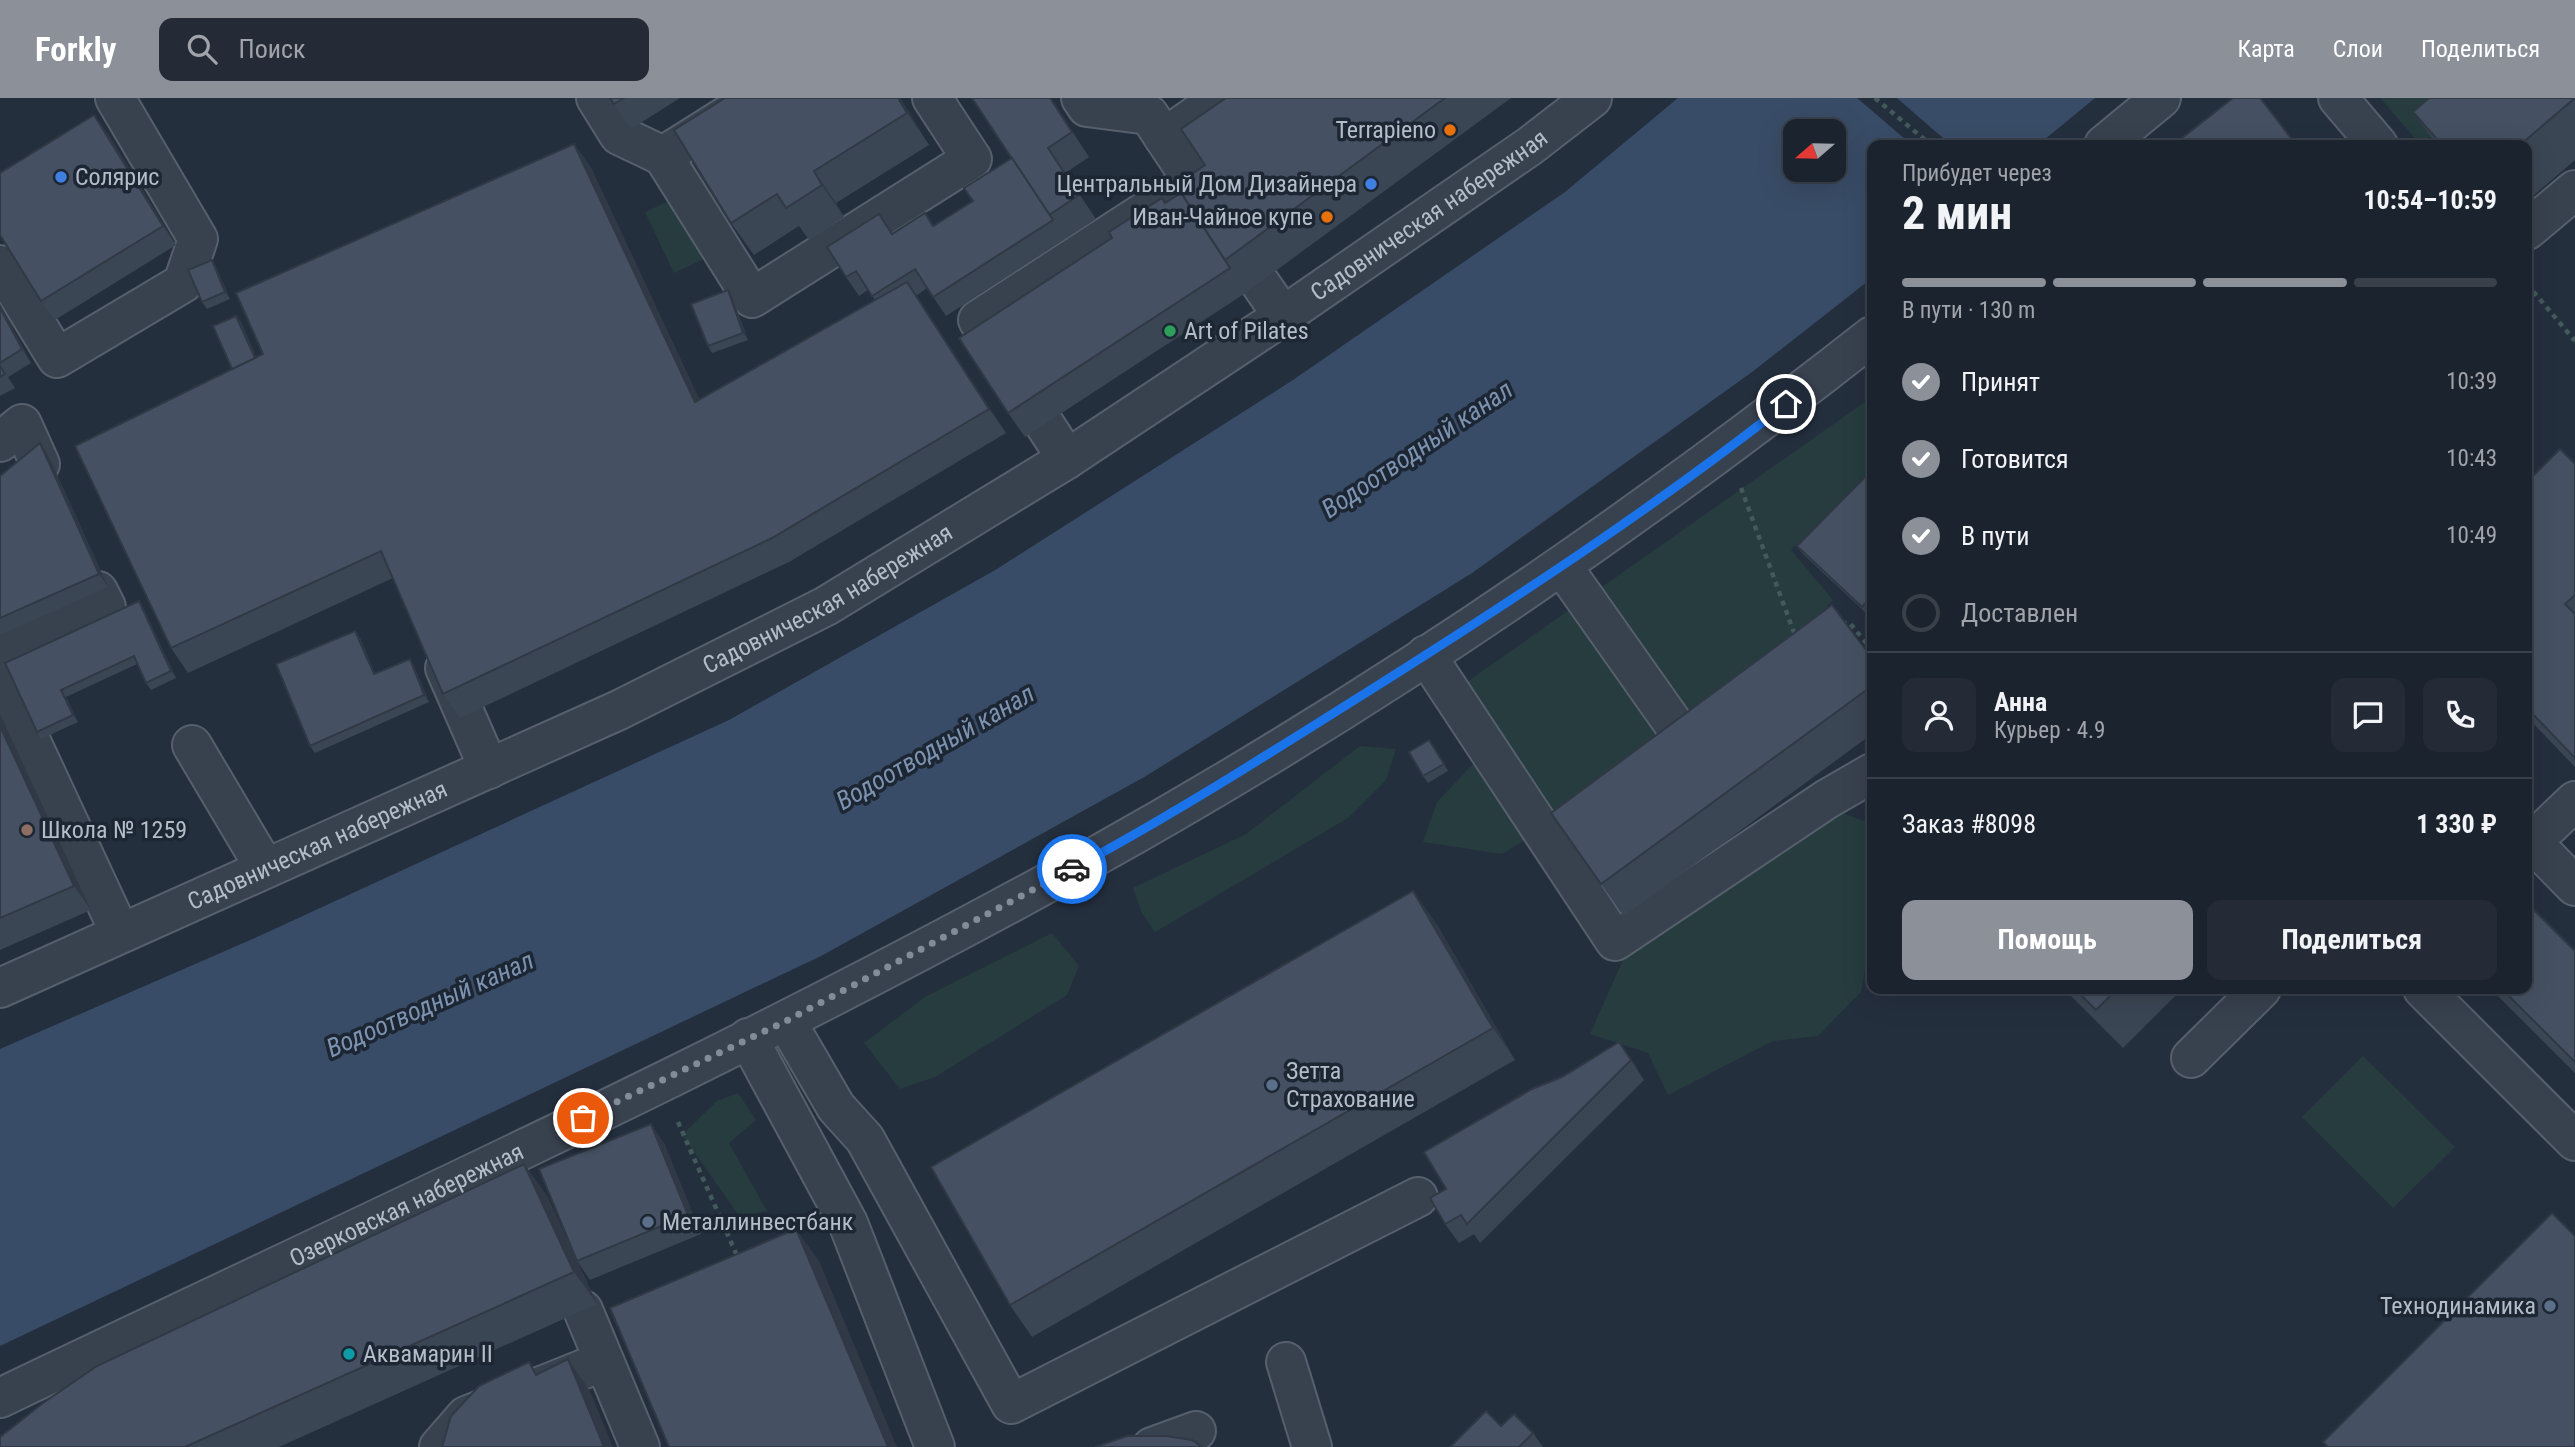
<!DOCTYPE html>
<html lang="ru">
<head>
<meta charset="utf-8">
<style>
  body { margin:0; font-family:"Roboto Condensed",sans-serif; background:#242b36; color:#f1f3f6; height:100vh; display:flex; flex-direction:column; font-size:26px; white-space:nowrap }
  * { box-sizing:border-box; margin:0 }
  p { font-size:23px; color:#a0a4aa }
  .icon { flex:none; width:38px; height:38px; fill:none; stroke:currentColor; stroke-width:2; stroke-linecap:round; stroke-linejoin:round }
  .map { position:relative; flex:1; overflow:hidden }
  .side { position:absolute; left:1867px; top:42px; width:665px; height:854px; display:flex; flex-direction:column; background:#1b232e; border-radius:14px; box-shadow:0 7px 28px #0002,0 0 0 2px #39404a }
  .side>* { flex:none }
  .needle { width:46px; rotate:250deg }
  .controls { position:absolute; left:1783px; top:21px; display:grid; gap:14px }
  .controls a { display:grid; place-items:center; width:63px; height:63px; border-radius:14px; background:#1b232e; box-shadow:0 7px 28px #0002,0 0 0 2px #39404a; font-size:35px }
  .pin { position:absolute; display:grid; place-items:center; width:60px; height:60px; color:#fff; margin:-30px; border:4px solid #fff; border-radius:50%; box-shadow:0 2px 7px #0007 }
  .courier { position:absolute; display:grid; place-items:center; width:70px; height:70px; margin:-35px; border:5px solid #1a73e8; border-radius:50%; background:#fff; color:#222; box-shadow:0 2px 9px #0007 }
  .summary em { font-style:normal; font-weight:700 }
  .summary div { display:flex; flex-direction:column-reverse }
  .summary { display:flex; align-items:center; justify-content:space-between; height:119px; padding:0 35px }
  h1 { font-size:46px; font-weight:700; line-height:52px }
  .bar { display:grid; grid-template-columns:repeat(4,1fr); gap:10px 7px; align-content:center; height:84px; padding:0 35px }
  .bar i { height:9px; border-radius:5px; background:#39404a }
  .bar .current { background:#8c9099 }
  .bar p { grid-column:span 4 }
  .line { display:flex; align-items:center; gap:18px; padding:0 35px; border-top:2px solid #39404a }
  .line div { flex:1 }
  .round { display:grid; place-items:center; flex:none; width:74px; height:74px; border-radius:14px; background:#242b36 }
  ol { padding:0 35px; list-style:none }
  li { display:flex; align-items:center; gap:21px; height:77px }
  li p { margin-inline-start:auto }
  li .icon { padding:7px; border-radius:50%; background:#8c9099; color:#fff; stroke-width:4 }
  li:last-child { color:#a0a4aa }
  li i { width:38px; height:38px; border:4px solid #39404a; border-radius:50% }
  .action { display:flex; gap:14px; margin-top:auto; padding:14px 35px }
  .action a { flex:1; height:80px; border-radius:14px; background:#8c9099; color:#fff; font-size:28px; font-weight:700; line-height:80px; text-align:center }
  .action a+a { background:#242b36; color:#f1f3f6 }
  header { display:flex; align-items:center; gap:42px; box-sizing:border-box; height:98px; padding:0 35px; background:#8c9099; color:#fff }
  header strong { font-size:33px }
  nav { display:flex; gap:38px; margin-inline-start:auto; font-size:24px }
  .search { width:490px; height:63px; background:#242b36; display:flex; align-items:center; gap:18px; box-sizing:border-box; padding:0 24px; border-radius:14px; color:#a0a4aa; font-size:26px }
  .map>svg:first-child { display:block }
  .green { fill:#263c3f }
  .water { fill:#394c67; fill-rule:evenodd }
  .pier { fill:#242f3e }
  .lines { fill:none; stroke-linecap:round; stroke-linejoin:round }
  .minor-casing { stroke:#565f6c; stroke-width:42 }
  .path { stroke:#44595c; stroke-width:4.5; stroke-dasharray:5 5; stroke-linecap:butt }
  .minor { stroke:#38414e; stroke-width:38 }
  .wall { fill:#3b4654 }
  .shaded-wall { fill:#303945 }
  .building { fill:#455162; stroke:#303945; stroke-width:2 }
  .done { stroke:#828b98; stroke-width:7; stroke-dasharray:0 12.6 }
  .route { stroke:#1a73e8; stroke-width:9 }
  .food-dot { fill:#e8710a; stroke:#1d2633; stroke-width:2.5 }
  .shop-dot { fill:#3f7fe0; stroke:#1d2633; stroke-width:2.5 }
  .leisure-dot { fill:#2e9e5b; stroke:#1d2633; stroke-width:2.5 }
  .education-dot { fill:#8d6e63; stroke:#1d2633; stroke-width:2.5 }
  .service-dot { fill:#5c6f8a; stroke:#1d2633; stroke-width:2.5 }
  .culture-dot { fill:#0f9aa8; stroke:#1d2633; stroke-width:2.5 }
  .labels { text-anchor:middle; stroke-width:7; stroke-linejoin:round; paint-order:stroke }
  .poi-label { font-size:24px; fill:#b4bcc9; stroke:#1d2633; text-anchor:start }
  .street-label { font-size:24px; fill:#b4bcc9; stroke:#1d2633 }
  .water-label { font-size:26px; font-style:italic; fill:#7c92b1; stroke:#1d2633 }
</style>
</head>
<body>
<header>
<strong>Forkly</strong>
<div class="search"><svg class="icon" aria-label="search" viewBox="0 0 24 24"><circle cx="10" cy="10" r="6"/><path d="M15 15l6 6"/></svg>Поиск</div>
<nav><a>Карта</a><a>Слои</a><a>Поделиться</a></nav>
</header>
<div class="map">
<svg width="2575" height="1349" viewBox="0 0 2575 1349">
  <rect width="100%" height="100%" fill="#242f3e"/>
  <!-- green -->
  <g class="green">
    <polygon points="2380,0 2477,0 2421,47"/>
    <polygon points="675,100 704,161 674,175 645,114"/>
    <polygon points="1872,299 1872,371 1791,452 1833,502 1710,630 1502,756 1423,744 1437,704 1473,666 1477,609 1457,591"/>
    <polygon points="1360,648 1396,651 1386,682 1348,720 1155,834 1142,815 1133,790 1246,736"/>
    <polygon points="1836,713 1872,726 1872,827 1861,894 1818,938 1773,943 1668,997 1648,955 1590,936 1631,844"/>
    <polygon points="1052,835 1079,868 1067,897 935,979 900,991 864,945 925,899"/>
    <polygon points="2363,958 2455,1049 2393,1110 2302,1019"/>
    <polygon points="738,995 756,1022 729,1045 767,1113 740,1119 682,1037 717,1003"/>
  </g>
  <!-- water -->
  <path class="water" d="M1678,0H2095L2038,47H1872V180L1752,274L1472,475L1146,678L821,858L0,1248V951L257,839L729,622L997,471L1293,282L1565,94ZM1796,33H1834V72H1796Z"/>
  <!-- pier -->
  <polygon class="pier" points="1857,0 1897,0 1951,47 1912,47"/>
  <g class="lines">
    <defs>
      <g id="minor">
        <polyline points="596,0 619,37 663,58"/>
        <polyline points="755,0 663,58 752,200 972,61 932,0"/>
        <polyline points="1081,0 1087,9 1149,17 1206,103"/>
        <polyline points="2338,0 2378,47"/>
        <polyline points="1164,40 1221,0"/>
        <polyline points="2104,47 2161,0"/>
        <polyline points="2527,132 2575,92"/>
        <polyline points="0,167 57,260 183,185 198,141 115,0"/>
        <polyline points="1260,185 1283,218"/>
        <polyline points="996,251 978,222 1192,83"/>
        <polyline points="1045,327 1067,361"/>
        <polyline points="0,344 22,326 40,366"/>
        <polyline points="1562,468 1677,631"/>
        <polyline points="0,557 106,509 98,493"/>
        <polyline points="1426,557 1615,843 1827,701 1872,675"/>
        <polyline points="445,570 489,671"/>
        <polyline points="0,577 120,835"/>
        <polyline points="192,647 265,770"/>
        <polyline points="2527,739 2575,788"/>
        <polyline points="2532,744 2575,703"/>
        <path id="s1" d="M0,890L619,612L826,508L1067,361L1283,218L1530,48L1592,0"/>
        <polyline points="2423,891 2575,1043"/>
        <polyline points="786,923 836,1009 865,1041 1011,1306 1418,1099"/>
        <polyline points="748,940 848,1125 935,1349"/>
        <polyline points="2191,960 2261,891"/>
        <polyline points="583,1212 640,1349"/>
        <polyline points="1286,1264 1312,1349"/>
        <path id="s2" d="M0,1300C365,1125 735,959 1089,762C1364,609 1625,432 1872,238"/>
        <polyline points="439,1349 466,1318 604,1263"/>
        <polyline points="1152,1349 1196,1333"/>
      </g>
    </defs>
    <!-- minor casing -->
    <use href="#minor" class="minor-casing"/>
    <!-- path -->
    <g class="path">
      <polyline points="1875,0 1931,47"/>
      <polyline points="2527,186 2575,243"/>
      <polyline points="1741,390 1796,540"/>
      <polyline points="1842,526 1849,524 1872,552"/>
      <polyline points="678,1024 738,1160"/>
    </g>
    <!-- minor -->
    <use href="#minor" class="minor"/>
  </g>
  <!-- wall -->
  <g class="wall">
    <polygon points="610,0 680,0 631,31"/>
    <polygon points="725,0 900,0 929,47 836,105 844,119 809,142 799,128 754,157 731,125"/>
    <polygon points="972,0 1051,0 1089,59 1065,75 1096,121 946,218 927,190 916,198 1006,335 789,464 460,620 443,596 393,480 188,575 171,550 232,271 236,218 241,224 256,259 263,256 574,46 591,70 699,301 875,202 868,192 859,198 846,179 893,136 934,128 973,103 1012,60"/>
    <polygon points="1226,0 1511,0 1247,194 1025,339 1008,315 1165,105 1181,95 1205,67"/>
    <polygon points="2575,0 2575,62 2527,103 2527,47 2437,47 2413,14"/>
    <polygon points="108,36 176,147 55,222 41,203"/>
    <polygon points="212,162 216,169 230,201 207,211 202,204"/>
    <polygon points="728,192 732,199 748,242 712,255 708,248"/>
    <polygon points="0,206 31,265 8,279 15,290 0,298"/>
    <polygon points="49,359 108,489 0,537 0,378"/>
    <polygon points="2575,366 2575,669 2527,619 2527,384"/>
    <polygon points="1872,372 1872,510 1867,516 1802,455 1797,448"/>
    <polygon points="143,510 176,580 151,592 146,585 137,566 66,599 78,624 41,641 37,634 5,565"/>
    <polygon points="360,540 375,576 414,568 429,604 315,655 310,648"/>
    <polygon points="1872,560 1872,636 1624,818 1601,786"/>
    <polygon points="0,616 91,812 0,852"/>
    <polygon points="1434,649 1448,673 1428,685 1423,678"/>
    <polygon points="1436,825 1515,962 1032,1239 1010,1207"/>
    <polygon points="2575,853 2575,975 2491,891 2527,891"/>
    <polygon points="2064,891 2182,891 2123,950"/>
    <polygon points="1619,944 1644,982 1480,1145 1474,1136 1459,1145 1445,1126 1446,1091 1562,979"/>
    <polygon points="664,1045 701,1136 590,1182 577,1163"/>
    <polygon points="524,1066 547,1098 597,1206 279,1349 0,1349"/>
    <polygon points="1501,1328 1533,1335 1543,1349 1450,1349"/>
  </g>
  <!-- shaded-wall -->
  <g class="shaded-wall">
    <polygon points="898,0 900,0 929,47 907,15"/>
    <polygon points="1050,0 1051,0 1089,59 1072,34"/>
    <polygon points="94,17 108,36 176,147 163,128"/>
    <polygon points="574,46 591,70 712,328 695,304"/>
    <polygon points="814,73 836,105 844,119 822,87"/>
    <polygon points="212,162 216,169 230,201 225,194"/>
    <polygon points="907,184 924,209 1006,335 989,311"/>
    <polygon points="728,192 732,199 748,242 743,235"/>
    <polygon points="0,206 31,265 22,251 0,210"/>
    <polygon points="236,218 241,224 262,273 258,267"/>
    <polygon points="40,345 49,359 108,489 99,476"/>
    <polygon points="139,503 143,510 176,580 171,573"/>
    <polygon points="355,533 360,540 378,583 374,576"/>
    <polygon points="410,561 414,568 429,604 424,597"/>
    <polygon points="61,592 66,599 78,624 73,617"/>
    <polygon points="0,616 91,812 74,788 0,628"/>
    <polygon points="1413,793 1436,825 1515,962 1493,930"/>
    <polygon points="1619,944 1633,963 1644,982 1631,962"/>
    <polygon points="651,1026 664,1045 701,1136 688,1117"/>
    <polygon points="524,1066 547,1098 597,1206 574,1174"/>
    <polygon points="796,1131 819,1163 897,1349 888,1349"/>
    <polygon points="568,1261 590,1293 613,1349 604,1349"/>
  </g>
  <!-- building -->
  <g class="building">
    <polygon points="610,0 624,0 614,6"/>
    <polygon points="725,0 898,0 907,15 814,73 822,87 786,110 777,96 731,125 674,32"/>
    <polygon points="972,0 1050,0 1072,34 1048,50 1079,97 1049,117"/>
    <polygon points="1226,0 1445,0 1225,162 1176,87 1205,67 1181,31"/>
    <polygon points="2233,0 2260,0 2294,44 2290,47 2173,47"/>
    <polygon points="2429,0 2575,0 2520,47 2442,47 2413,14"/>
    <polygon points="94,17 163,128 41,203 0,137 0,75"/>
    <polygon points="574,46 695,304 907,184 989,311 772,440 443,596 381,453 171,550 75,348 263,256 236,195"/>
    <polygon points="1012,60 1053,122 933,199 915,171 872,198 856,173 846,179 827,149 879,116 892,136 925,115 933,128 973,103 964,90"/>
    <polygon points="1181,95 1230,170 1008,315 959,240 1112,140 1109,134 1162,100 1165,105"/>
    <polygon points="212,162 225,194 202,204 188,172"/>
    <polygon points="728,192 743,235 708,248 691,206"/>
    <polygon points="0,210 22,251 0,265"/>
    <polygon points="236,218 255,260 232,271 213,228"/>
    <polygon points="0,268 5,276 0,279"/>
    <polygon points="40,345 99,476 0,520 0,378"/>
    <polygon points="2560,351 2575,366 2575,497 2565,506 2575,516 2575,660 2527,610 2527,384"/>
    <polygon points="1872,372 1872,498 1862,509 1797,448"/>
    <polygon points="139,503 171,573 146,585 134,558 61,592 73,617 37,634 5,565"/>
    <polygon points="1832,507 1872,560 1872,588 1601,786 1551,715"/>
    <polygon points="355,533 374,576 410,561 424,597 310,648 276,566"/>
    <polygon points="0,628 74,788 0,820"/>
    <polygon points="1429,642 1444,666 1423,678 1409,654"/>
    <polygon points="1413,793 1493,930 1010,1207 931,1069"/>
    <polygon points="2527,805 2575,853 2575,964 2502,891 2527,891"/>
    <polygon points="2075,891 2117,891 2096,912"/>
    <polygon points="1619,944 1631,962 1467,1126 1461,1117 1445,1126 1430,1100 1446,1091 1424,1054 1532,991 1562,979"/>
    <polygon points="651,1026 688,1117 577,1163 539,1071"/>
    <polygon points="524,1066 574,1174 185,1349 0,1349 0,1339 43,1305 97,1268"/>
    <polygon points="2552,1115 2575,1138 2575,1349 2328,1349 2323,1344"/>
    <polygon points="796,1131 888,1349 669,1349 610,1210"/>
    <polygon points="568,1261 604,1349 442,1349 451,1318 479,1288 529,1264 536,1277"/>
    <polygon points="1486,1313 1501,1328 1514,1316 1533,1335 1519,1349 1450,1349"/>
    <polygon points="1127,1338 1166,1338 1192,1342 1202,1349 1095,1349"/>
  </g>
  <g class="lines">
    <!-- done -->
    <polyline class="done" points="583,1020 786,923 1072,771"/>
    <!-- route -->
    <path class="route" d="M1072,771C1175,716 1273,653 1372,591C1513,502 1654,410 1786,306"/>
  </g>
  <!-- markers -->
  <g class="food-dot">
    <circle cx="1450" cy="32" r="7"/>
    <circle cx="1327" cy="119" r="7"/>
  </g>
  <g class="shop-dot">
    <circle cx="61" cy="79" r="7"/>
    <circle cx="1371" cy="86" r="7"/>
  </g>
  <circle class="leisure-dot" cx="1170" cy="233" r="7"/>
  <circle class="education-dot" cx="27" cy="732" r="7"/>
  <g class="service-dot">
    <circle cx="1272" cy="987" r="7"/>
    <circle cx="648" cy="1124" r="7"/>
    <circle cx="2550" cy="1208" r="7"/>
  </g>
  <circle class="culture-dot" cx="349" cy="1256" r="7"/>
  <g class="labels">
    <!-- poi labels -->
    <g class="poi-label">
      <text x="1436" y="40" text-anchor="end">Terrapieno</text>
      <text x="75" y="87">Солярис</text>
      <text x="1357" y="94" text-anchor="end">Центральный Дом Дизайнера</text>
      <text x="1313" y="127" text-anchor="end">Иван-Чайное купе</text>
      <text x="1184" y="241">Art of Pilates</text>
      <text x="41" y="740">Школа № 1259</text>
      <text x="1286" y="981">Зетта<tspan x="1286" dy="28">Страхование</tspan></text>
      <text x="662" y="1132">Металлинвестбанк</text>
      <text x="2536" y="1216" text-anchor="end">Технодинамика</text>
      <text x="363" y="1264">Аквамарин II</text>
    </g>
    <!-- street labels -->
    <g class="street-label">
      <text dy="8" stroke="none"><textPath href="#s1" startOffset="1629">Садовническая набережная</textPath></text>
      <text dy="8" stroke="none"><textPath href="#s1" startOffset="915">Садовническая набережная</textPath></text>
      <text dy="8" stroke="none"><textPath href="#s1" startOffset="348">Садовническая набережная</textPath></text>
      <text dy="8" stroke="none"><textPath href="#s2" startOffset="450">Озерковская набережная</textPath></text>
    </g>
    <!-- water labels -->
    <g class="water-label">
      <text transform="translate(1417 351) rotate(-34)" y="9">Водоотводный канал</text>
      <text transform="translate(935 649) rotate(-30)" y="9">Водоотводный канал</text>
      <text transform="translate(430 906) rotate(-24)" y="9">Водоотводный канал</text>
    </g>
  </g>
</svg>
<div class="controls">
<a><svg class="needle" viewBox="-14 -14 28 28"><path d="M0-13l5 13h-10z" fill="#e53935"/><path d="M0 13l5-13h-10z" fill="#a0a4aa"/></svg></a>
</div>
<div class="pin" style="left:583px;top:1020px;background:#ea580c"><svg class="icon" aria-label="bag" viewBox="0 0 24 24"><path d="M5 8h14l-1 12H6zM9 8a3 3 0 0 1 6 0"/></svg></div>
<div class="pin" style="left:1786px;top:306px;background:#1f2937"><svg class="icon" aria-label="home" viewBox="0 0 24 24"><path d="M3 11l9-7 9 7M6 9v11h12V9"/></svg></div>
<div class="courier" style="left:1072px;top:771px"><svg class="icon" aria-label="car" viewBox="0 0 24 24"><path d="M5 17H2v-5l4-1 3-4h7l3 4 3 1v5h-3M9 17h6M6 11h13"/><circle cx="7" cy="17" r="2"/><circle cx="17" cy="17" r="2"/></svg></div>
<section class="side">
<div class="summary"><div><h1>2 мин</h1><p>Прибудет через</p></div><em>10:54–10:59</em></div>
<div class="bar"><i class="current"></i><i class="current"></i><i class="current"></i><i></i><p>В пути · 130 m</p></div>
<ol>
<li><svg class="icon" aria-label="check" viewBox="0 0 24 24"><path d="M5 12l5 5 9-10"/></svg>Принят<p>10:39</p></li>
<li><svg class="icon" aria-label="check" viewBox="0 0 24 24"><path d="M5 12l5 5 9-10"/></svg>Готовится<p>10:43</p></li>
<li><svg class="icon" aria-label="check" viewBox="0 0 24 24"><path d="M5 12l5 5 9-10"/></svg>В пути<p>10:49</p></li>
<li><i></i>Доставлен</li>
</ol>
<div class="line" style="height:126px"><a class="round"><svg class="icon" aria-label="person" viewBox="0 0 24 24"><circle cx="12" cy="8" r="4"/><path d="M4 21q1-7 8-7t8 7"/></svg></a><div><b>Анна</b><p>Курьер · 4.9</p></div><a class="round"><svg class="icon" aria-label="chat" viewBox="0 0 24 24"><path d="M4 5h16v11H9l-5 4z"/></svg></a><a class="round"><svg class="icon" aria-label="phone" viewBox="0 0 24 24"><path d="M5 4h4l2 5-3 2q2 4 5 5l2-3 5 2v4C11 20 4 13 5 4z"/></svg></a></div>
<div class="line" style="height:91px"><div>Заказ #8098</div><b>1 330 ₽</b></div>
<div class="action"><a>Помощь</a><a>Поделиться</a></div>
</section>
</div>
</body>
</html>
